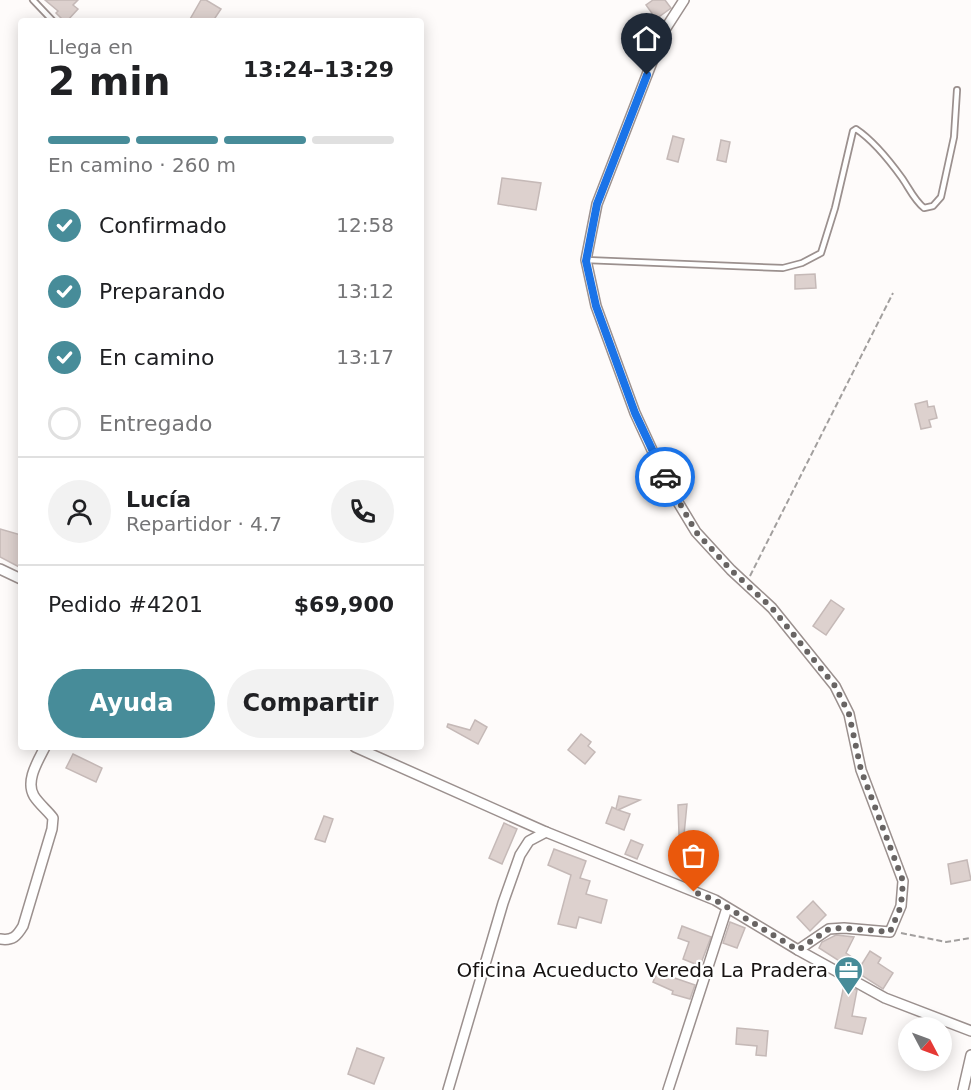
<!DOCTYPE html>
<html lang="es">
<head>
<meta charset="utf-8">
<style>
  body { margin:0; font-family:"DejaVu Sans",sans-serif; background:#f2f2f2; color:#202124; height:100vh; display:flex; flex-direction:column; font-size:22px; white-space:nowrap }
  * { box-sizing:border-box; margin:0 }
  p { font-size:20px; color:#757577 }
  .icon { flex:none; width:33px; height:33px; fill:none; stroke:currentColor; stroke-width:2; stroke-linecap:round; stroke-linejoin:round }
  .map { position:relative; flex:1; overflow:hidden }
  .panel { position:absolute; left:18px; top:18px; width:406px; height:732px; display:flex; flex-direction:column; background:#fff; border-radius:6px; box-shadow:0 3px 15px #0003 }
  .panel>* { flex:none }
  .needle { width:39px; rotate:131deg }
  .tools { position:absolute; left:898px; top:1017px; display:grid; gap:12px }
  .tools a { display:grid; place-items:center; width:54px; height:54px; border-radius:50%; background:#fff; box-shadow:0 3px 15px #0003; font-size:30px }
  .pin { position:absolute; display:grid; place-items:center; width:51px; height:51px; color:#fff; margin:-62px -26px; border-radius:50% 50% 50% 0; rotate:-45deg; box-shadow:0 0 6px #0007 }
  .pin .icon { rotate:45deg }
  .courier { position:absolute; display:grid; place-items:center; width:60px; height:60px; margin:-30px; border:4px solid #1a73e8; border-radius:50%; background:#fff; color:#222; box-shadow:0 2px 8px #0007 }
  .head em { font-style:normal; font-weight:700 }
  .head div { display:flex; flex-direction:column-reverse }
  .head { display:flex; align-items:center; justify-content:space-between; height:102px; padding:0 30px }
  h1 { font-size:39px; font-weight:700; line-height:45px }
  .bar { display:grid; grid-template-columns:repeat(4,1fr); gap:9px 6px; align-content:center; height:72px; padding:0 30px }
  .bar i { height:8px; border-radius:4px; background:#e0e0e0 }
  .bar .active { background:#478c99 }
  .bar p { grid-column:span 4 }
  .line { display:flex; align-items:center; gap:15px; padding:0 30px; border-top:2px solid #e0e0e0 }
  .line div { flex:1 }
  .round { display:grid; place-items:center; flex:none; width:63px; height:63px; border-radius:32px; background:#f2f2f2 }
  ol { padding:0 30px; list-style:none }
  li { display:flex; align-items:center; gap:18px; height:66px }
  li p { margin-inline-start:auto }
  li .icon { padding:6px; border-radius:50%; background:#478c99; color:#fff; stroke-width:4 }
  li:last-child { color:#757577 }
  li i { width:33px; height:33px; border:3px solid #e0e0e0; border-radius:50% }
  .primary-button { display:flex; gap:12px; margin-top:auto; padding:12px 30px }
  .primary-button a { flex:1; height:69px; border-radius:36px; background:#478c99; color:#fff; font-size:24px; font-weight:700; line-height:69px; text-align:center }
  .primary-button a+a { background:#f2f2f2; color:#202124 }
  .map>svg:first-child { display:block }
  .building { fill:#ddd1ce; stroke:#c5b9b7; stroke-width:1.5 }
  .lines { fill:none; stroke-linecap:round; stroke-linejoin:round }
  .service-casing { stroke:#9b908e; stroke-width:8 }
  .minor-casing { stroke:#9b908e; stroke-width:12 }
  .path { stroke:#a29f9e; stroke-width:2; stroke-dasharray:6 3; stroke-linecap:butt }
  .service { stroke:#fff; stroke-width:4.5 }
  .minor { stroke:#fff; stroke-width:9 }
  .done { stroke:#686463; stroke-width:6; stroke-dasharray:0 10.8 }
  .route { stroke:#1a73e8; stroke-width:8 }
  .labels { text-anchor:middle; stroke-width:4.5; stroke-linejoin:round; paint-order:stroke }
  .poi-label { font-size:20px; fill:#171312; stroke:#fff; text-anchor:end }
</style>
</head>
<body>
<div class="map">
<svg width="971" height="1090" viewBox="0 0 971 1090">
  <rect width="100%" height="100%" fill="#fefbfa"/>
  <!-- building -->
  <g class="building">
    <polygon points="45,0 78,0 73,5 78,9 67,21 64,21 56,13 58,11"/>
    <polygon points="201,0 206,0 221,9 213,21 189,21"/>
    <polygon points="653,0 665,0 671,8 656,19 646,5"/>
    <polygon points="673,136 684,139 678,162 667,159"/>
    <polygon points="721,140 730,142 726,162 717,160"/>
    <polygon points="502,178 541,183 536,210 498,204"/>
    <polygon points="815,274 816,288 795,289 795,275"/>
    <polygon points="927,401 928,407 934,406 937,418 929,420 931,427 921,429 915,404"/>
    <polygon points="0,529 21,535 21,568 0,557"/>
    <polygon points="831,600 844,609 826,635 813,626"/>
    <polygon points="475,720 487,727 478,744 447,727 448,724 470,730"/>
    <polygon points="581,734 591,742 588,746 595,752 585,764 568,750"/>
    <polygon points="73,754 102,768 96,782 66,768"/>
    <polygon points="619,796 640,800 618,810 630,814 624,830 606,823 612,807 616,809"/>
    <polygon points="687,804 684,835 679,835 678,805"/>
    <polygon points="324,816 333,819 325,842 315,839"/>
    <polygon points="504,823 517,829 502,864 489,858"/>
    <polygon points="631,840 643,845 637,859 625,854"/>
    <polygon points="554,849 586,861 580,878 590,881 586,894 607,900 601,923 579,917 576,928 558,924 571,875 548,865"/>
    <polygon points="967,860 971,880 951,884 948,864"/>
    <polygon points="813,901 826,915 810,931 797,917"/>
    <polygon points="730,922 745,928 737,948 723,943"/>
    <polygon points="682,926 711,937 700,966 683,959 689,942 678,938"/>
    <polygon points="836,935 854,937 846,953 862,964 870,951 881,958 878,963 893,973 883,989 819,948 822,942"/>
    <polygon points="657,972 695,985 690,999 672,994 673,991 653,982"/>
    <polygon points="844,985 857,990 852,1016 866,1018 862,1034 835,1028"/>
    <polygon points="737,1028 768,1031 766,1056 756,1055 757,1046 736,1044"/>
    <polygon points="357,1048 384,1058 374,1084 348,1074"/>
  </g>
  <g class="lines">
    <defs>
      <g id="service">
        <polyline points="33,0 53,21"/>
        <path d="M586,260L783,268L802,263L821,253L835,208L853,131L856,129C874,141 889,160 902,178C909,188 914,200 924,208L933,206L941,197L954,137L957,90"/>
      </g>
      <g id="minor">
        <polyline points="684,0 664,31 597,204 586,260 596,306 635,413 670,489 696,532 731,570 772,608 835,686 849,714 861,770 903,881 901,906 890,932 844,928 829,929 798,950"/>
        <polyline points="0,569 21,579"/>
        <polyline points="355,747 546,832 715,900 798,950 885,998 971,1031"/>
        <path d="M0,939C13,941 17,936 23,926L52,829L53,818C48,811 39,804 34,796C25,781 38,761 45,747"/>
        <polyline points="448,1090 503,903 520,855 529,841 546,832"/>
        <polyline points="668,1090 727,908"/>
        <polyline points="963,1090 971,1055"/>
      </g>
    </defs>
    <!-- service casing -->
    <use href="#service" class="service-casing"/>
    <!-- minor casing -->
    <use href="#minor" class="minor-casing"/>
    <!-- path -->
    <g class="path">
      <polyline points="750,576 893,293"/>
      <polyline points="901,933 946,942 971,938"/>
    </g>
    <!-- service -->
    <use href="#service" class="service"/>
    <!-- minor -->
    <use href="#minor" class="minor"/>
  </g>
  <g class="lines">
    <!-- done -->
    <polyline class="done" points="665,477 696,532 731,570 772,608 835,686 849,714 861,770 903,881 901,906 890,932 844,928 829,929 798,950 715,900 694,892"/>
    <!-- route -->
    <polyline class="route" points="647,75 597,204 586,261 596,306 635,413 665,477"/>
  </g>
  <!-- icons -->
  <defs>
    <symbol id="office-pin" viewBox="-11 -11 22 30"><path d="M0 17L-7.5 6A9.5 9.5 0 1 1 7.5 6Z" fill="#478c99" stroke="#fff"/><path d="M-6-3h4V-5.5h4V-3h4V5H-6ZM-1-4.5V-3h2v-1.5ZM-6 0V1H6V0Z" fill="#fff"/></symbol>
  </defs>
  <g fill-rule="evenodd">
    <use href="#office-pin" x="832" y="954" width="33" height="45"/>
  </g>
  <g class="labels">
    <!-- poi labels -->
    <g class="poi-label">
      <text x="828" y="977">Oficina Acueducto Vereda La Pradera</text>
    </g>
  </g>
</svg>
<div class="tools">
<a><svg class="needle" viewBox="-14 -14 28 28"><path d="M0-13l5 13h-10z" fill="#e53935"/><path d="M0 13l5-13h-10z" fill="#757577"/></svg></a>
</div>
<div class="pin" style="left:694px;top:892px;background:#ea580c"><svg class="icon" aria-label="bag" viewBox="0 0 24 24"><path d="M5 8h14l-1 12H6zM9 8a3 3 0 0 1 6 0"/></svg></div>
<div class="pin" style="left:647px;top:75px;background:#1f2937"><svg class="icon" aria-label="home" viewBox="0 0 24 24"><path d="M3 11l9-7 9 7M6 9v11h12V9"/></svg></div>
<div class="courier" style="left:665px;top:477px"><svg class="icon" aria-label="car" viewBox="0 0 24 24"><path d="M5 17H2v-5l4-1 3-4h7l3 4 3 1v5h-3M9 17h6M6 11h13"/><circle cx="7" cy="17" r="2"/><circle cx="17" cy="17" r="2"/></svg></div>
<section class="panel">
<div class="head"><div><h1>2 min</h1><p>Llega en</p></div><em>13:24–13:29</em></div>
<div class="bar"><i class="active"></i><i class="active"></i><i class="active"></i><i></i><p>En camino · 260 m</p></div>
<ol>
<li><svg class="icon" aria-label="check" viewBox="0 0 24 24"><path d="M5 12l5 5 9-10"/></svg>Confirmado<p>12:58</p></li>
<li><svg class="icon" aria-label="check" viewBox="0 0 24 24"><path d="M5 12l5 5 9-10"/></svg>Preparando<p>13:12</p></li>
<li><svg class="icon" aria-label="check" viewBox="0 0 24 24"><path d="M5 12l5 5 9-10"/></svg>En camino<p>13:17</p></li>
<li><i></i>Entregado</li>
</ol>
<div class="line" style="height:108px"><a class="round"><svg class="icon" aria-label="person" viewBox="0 0 24 24"><circle cx="12" cy="8" r="4"/><path d="M4 21q1-7 8-7t8 7"/></svg></a><div><b>Lucía</b><p>Repartidor · 4.7</p></div><a class="round"><svg class="icon" aria-label="phone" viewBox="0 0 24 24"><path d="M5 4h4l2 5-3 2q2 4 5 5l2-3 5 2v4C11 20 4 13 5 4z"/></svg></a></div>
<div class="line" style="height:78px"><div>Pedido #4201</div><b>$69,900</b></div>
<div class="primary-button"><a>Ayuda</a><a>Compartir</a></div>
</section>
</div>
</body>
</html>
